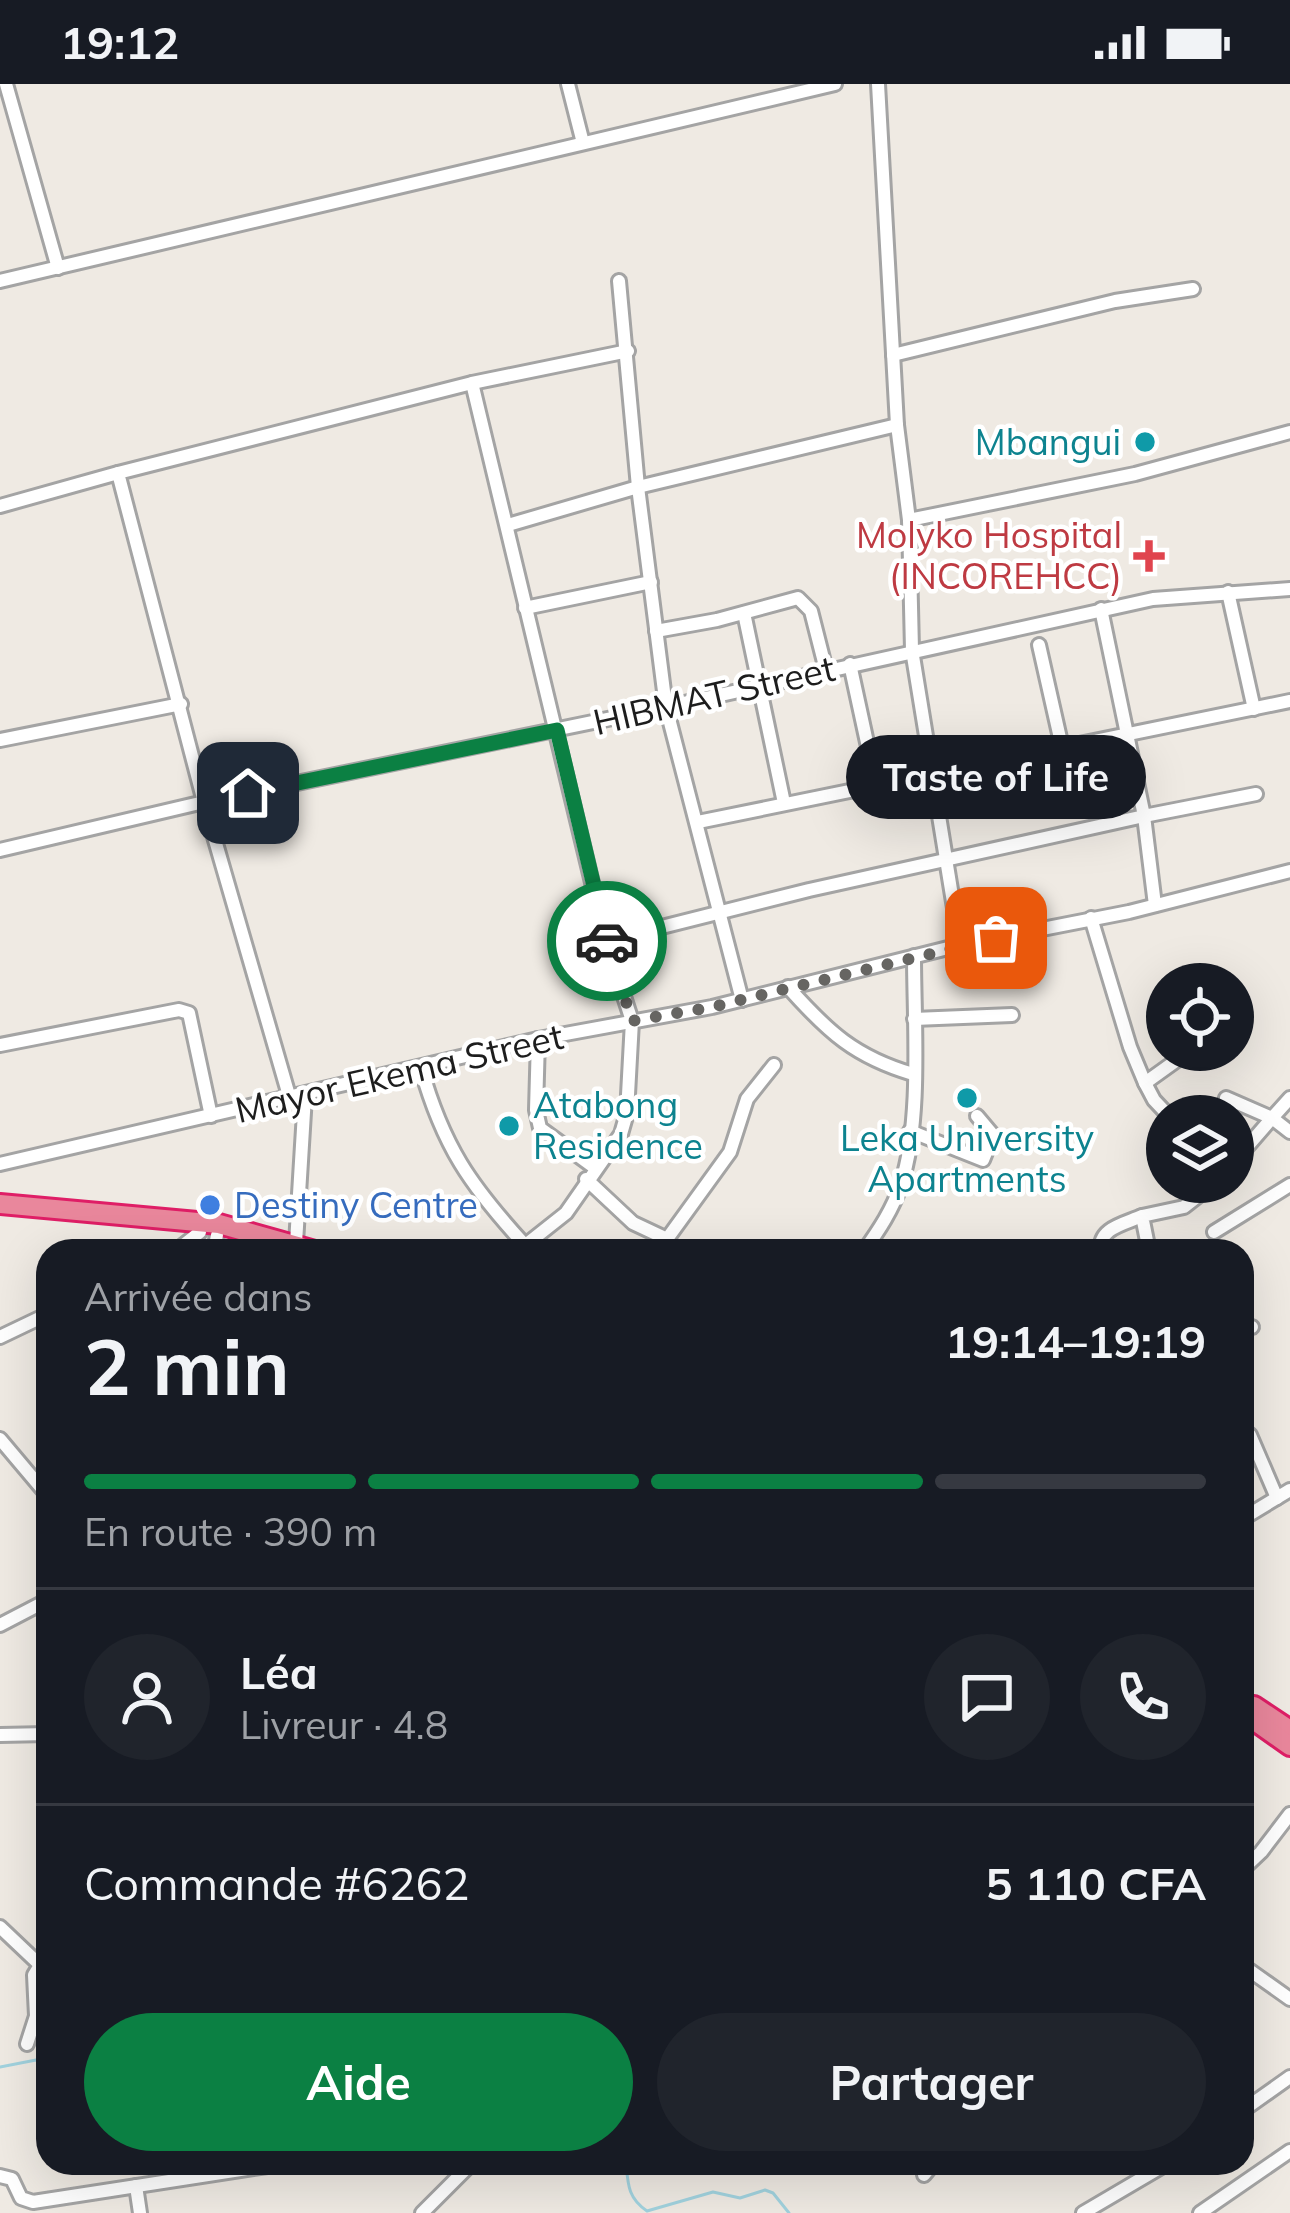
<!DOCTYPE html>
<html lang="fr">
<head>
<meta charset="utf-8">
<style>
  body { margin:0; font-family:Mulish,sans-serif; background:#20242c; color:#f1f3f6; height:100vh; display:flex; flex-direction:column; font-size:45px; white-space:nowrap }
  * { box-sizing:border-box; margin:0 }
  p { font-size:39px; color:#9ea1a6 }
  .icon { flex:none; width:66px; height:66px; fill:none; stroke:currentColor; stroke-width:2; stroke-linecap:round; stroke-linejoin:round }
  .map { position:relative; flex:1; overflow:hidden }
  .details { position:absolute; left:36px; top:1155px; width:1218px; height:936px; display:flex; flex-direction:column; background:#171b24; border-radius:36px; box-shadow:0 12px 48px #0002 }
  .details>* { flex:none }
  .buttons { position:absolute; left:1146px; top:879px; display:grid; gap:24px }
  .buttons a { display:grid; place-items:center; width:108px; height:108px; border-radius:50%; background:#171b24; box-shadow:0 12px 48px #0002; font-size:60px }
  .pin { position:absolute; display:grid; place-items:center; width:102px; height:102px; color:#fff; margin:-51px; border-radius:24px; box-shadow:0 6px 18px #0006 }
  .courier { position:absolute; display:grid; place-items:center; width:120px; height:120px; margin:-60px; border:9px solid #0b8043; border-radius:50%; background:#fff; color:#222; box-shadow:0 3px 15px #0007 }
  .bubble { position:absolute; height:84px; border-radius:42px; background:#171b24; box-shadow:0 12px 48px #0002; font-size:39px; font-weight:700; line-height:84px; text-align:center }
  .summary em { font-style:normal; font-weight:700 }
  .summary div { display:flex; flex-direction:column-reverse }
  .summary { display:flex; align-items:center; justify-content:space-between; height:204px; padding:0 48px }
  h1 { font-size:78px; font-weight:700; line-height:90px }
  .bar { display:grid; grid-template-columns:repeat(4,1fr); gap:18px 12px; align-content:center; height:144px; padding:0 48px }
  .bar i { height:15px; border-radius:9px; background:#363941 }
  .bar .selected { background:#0b8043 }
  .bar p { grid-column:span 4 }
  .line { display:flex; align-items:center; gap:30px; padding:0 48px; border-top:3px solid #363941 }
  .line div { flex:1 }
  .round { display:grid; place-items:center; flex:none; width:126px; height:126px; border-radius:63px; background:#20242c }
  .action { display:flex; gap:24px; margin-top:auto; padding:24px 48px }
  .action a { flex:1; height:138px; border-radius:72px; background:#0b8043; color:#fff; font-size:48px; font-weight:700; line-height:138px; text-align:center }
  .action a+a { background:#20242c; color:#f1f3f6 }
  .status { display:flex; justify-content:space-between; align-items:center; height:84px; padding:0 60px; background:#171b24; direction:ltr }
  .status svg { height:33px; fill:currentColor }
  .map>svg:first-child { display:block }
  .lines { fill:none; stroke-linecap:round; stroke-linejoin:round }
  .stream { stroke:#a1d2de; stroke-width:3 }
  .minor-casing { stroke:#a4a4a4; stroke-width:18 }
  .highway-casing { stroke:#df1e66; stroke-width:24 }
  .minor { stroke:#fff; stroke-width:12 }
  .highway { stroke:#e9879c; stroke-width:18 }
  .done { stroke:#666562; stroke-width:12; stroke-dasharray:0 21.6 }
  .route { stroke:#0b8043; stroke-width:15 }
  .culture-dot { fill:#0f9aa8; stroke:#fff; stroke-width:4.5 }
  .health-dot { fill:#e0444e; stroke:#fff; stroke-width:4.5 }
  .shop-dot { fill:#3f7fe0; stroke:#fff; stroke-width:4.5 }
  .labels { text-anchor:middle; stroke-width:9; stroke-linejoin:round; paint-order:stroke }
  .culture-label { font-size:36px; fill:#0d838f; stroke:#fff; text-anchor:end }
  .health-label { font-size:36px; fill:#be3a42; stroke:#fff; text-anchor:end }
  .street-label { font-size:36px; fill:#1d1d1d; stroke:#fff }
  .shop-label { font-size:36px; fill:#366cbe; stroke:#fff; text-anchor:start }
</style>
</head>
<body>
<div class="status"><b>19:12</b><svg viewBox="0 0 49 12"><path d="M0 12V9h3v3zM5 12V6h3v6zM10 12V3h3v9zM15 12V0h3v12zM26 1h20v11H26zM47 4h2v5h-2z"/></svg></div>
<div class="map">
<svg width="1290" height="2129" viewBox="0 0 1290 2129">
  <rect width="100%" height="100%" fill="#efeae3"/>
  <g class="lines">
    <!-- stream -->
    <g class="stream">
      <polyline points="0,1983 36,1976 48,1983"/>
      <path d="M626,2079C628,2101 628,2114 647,2127L713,2108L740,2114L765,2106L773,2109L789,2129"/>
    </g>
    <defs>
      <g id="minor">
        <polyline points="6,0 58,184"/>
        <polyline points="568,0 583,59"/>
        <polyline points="878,0 897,341 909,436 912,566 960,861"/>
        <polyline points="0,197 835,0"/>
        <polyline points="619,197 638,403 666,623 742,916"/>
        <polyline points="893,271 1115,217 1193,205"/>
        <polyline points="0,422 118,389"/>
        <polyline points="909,436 1135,390 1290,348"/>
        <polyline points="508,441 638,403 897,341"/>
        <polyline points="1228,508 1254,625"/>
        <polyline points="525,524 651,498"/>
        <polyline points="1101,525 1144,732 1256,710"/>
        <polyline points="744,529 784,719"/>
        <polyline points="656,547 717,536 798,514 811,527 826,586"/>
        <polyline points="1039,561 1062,663"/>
        <polyline points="850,580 876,700"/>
        <polyline points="0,656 181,620"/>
        <polyline points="698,738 1290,617"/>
        <polyline points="0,766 204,718 666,623 1153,515 1290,505"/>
        <polyline points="1091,834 1130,963 1145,999"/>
        <polyline points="606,857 809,806 1144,732 1155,821"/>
        <path d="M788,903C828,948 855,973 913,990"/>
        <polyline points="1233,930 1240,923"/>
        <polyline points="914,935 1012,931"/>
        <polyline points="538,955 536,1026 540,1044 595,1084"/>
        <polyline points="0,961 179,926 189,929 211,1032"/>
        <path d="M421,984C443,1062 470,1101 524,1160"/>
        <polyline points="1226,1014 1272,1034 1290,1014"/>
        <polyline points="290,1015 204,718 118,389 472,299"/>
        <polyline points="1169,1032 1154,1016 1145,999 1191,966"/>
        <polyline points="910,1047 983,1076 993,1051 977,1032"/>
        <polyline points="1233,1079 1272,1034 1290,1048"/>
        <polyline points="0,1080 538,955 712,923 960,861 1129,828 1290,787"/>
        <polyline points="586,1095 633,1139 667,1155 730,1068 747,1015 774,981"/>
        <polyline points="1214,1148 1290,1101"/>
        <polyline points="296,1159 305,1012"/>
        <polyline points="176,1167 200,1148"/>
        <polyline points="214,1167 217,1151"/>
        <polyline points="518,1167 566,1129 621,1050 627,1029 632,937 606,857 472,299 628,267"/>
        <path d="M864,1167C879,1146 893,1125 901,1100C922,1037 914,939 914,872"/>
        <path d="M1101,1167C1098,1144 1124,1140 1142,1132"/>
        <polyline points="1149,1167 1142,1132 1184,1123 1216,1098"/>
        <polyline points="1242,1245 1252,1243"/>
        <polyline points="0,1253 48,1230"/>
        <polyline points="1242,1345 1250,1351 1277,1414"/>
        <polyline points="0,1355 48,1412"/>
        <polyline points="1242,1435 1290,1406"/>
        <polyline points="0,1541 48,1516"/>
        <polyline points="0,1651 48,1650"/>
        <polyline points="1242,1786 1261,1768 1290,1730"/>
        <polyline points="0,1843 40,1881 34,1891 36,1932 27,1960"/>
        <polyline points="1242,1881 1290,1915"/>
        <polyline points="1242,2027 1290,1993"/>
        <polyline points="924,2091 934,2079"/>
        <polyline points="0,2092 12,2095 21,2114 33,2118 267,2082"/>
        <polyline points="136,2102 140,2129"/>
        <polyline points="422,2129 472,2079"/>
        <polyline points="1083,2129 1168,2079"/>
        <polyline points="1200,2129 1290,2067"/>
      </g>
      <g id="highway">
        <polyline points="0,1120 219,1140 315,1167"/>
        <polyline points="1254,1622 1290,1646"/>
        <polyline points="1242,1628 1290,1662"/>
      </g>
    </defs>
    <!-- minor casing -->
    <use href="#minor" class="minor-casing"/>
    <!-- highway casing -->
    <use href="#highway" class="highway-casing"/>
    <!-- minor -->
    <use href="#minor" class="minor"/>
    <!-- highway -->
    <use href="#highway" class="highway"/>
  </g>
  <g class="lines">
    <!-- done -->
    <polyline class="done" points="607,857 632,937 712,923 996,854"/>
    <!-- route -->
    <polyline class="route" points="248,709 557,646 607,857"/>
  </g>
  <!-- markers -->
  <g class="culture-dot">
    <circle cx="1145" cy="358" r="12"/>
    <circle cx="967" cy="1014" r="12"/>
    <circle cx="509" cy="1042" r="12"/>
  </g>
  <path class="health-dot" d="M1143 454h12v12h12v12h-12v12h-12v-12h-12v-12h12z"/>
  <circle class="shop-dot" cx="210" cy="1121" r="12"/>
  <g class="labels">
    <!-- culture labels -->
    <g class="culture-label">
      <text x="1121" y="371">Mbangui</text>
      <text x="533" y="1034" text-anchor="start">Atabong<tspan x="533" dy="41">Residence</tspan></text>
      <text x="967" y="1067" text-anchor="middle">Leka University<tspan x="967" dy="41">Apartments</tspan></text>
    </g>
    <!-- health labels -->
    <g class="health-label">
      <text x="1122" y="464">Molyko Hospital<tspan x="1122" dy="41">(INCOREHCC)</tspan></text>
    </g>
    <!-- street labels -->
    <g class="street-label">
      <text transform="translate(714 611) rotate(-13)" y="13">HIBMAT Street</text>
      <text transform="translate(399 989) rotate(-13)" y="13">Mayor Ekema Street</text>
    </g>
    <!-- shop labels -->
    <g class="shop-label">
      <text x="234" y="1134">Destiny Centre</text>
    </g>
  </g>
</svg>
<div class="buttons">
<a><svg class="icon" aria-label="locate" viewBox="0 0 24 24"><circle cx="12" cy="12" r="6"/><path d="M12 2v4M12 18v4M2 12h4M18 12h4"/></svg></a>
<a><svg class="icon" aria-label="layers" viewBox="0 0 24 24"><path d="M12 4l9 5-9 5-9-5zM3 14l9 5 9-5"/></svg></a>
</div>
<div class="pin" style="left:996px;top:854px;background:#ea580c"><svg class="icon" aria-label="bag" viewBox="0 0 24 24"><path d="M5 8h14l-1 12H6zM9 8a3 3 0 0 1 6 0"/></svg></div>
<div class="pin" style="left:248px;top:709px;background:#1f2937"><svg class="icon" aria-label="home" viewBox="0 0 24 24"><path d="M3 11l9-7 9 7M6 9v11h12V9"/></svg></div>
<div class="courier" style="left:607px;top:857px"><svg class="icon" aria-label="car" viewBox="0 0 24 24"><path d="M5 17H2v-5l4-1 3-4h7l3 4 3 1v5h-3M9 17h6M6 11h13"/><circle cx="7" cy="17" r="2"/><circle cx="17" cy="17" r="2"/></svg></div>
<div class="bubble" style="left:846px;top:651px;width:300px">Taste of Life</div>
<section class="details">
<div class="summary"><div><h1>2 min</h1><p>Arrivée dans</p></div><em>19:14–19:19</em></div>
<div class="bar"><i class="selected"></i><i class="selected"></i><i class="selected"></i><i></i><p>En route · 390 m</p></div>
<div class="line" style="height:216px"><a class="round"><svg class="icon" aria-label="person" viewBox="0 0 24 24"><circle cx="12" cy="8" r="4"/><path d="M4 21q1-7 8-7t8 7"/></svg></a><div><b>Léa</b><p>Livreur · 4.8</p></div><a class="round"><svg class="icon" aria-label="chat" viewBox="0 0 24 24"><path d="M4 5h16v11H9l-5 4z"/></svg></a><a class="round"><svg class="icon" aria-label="phone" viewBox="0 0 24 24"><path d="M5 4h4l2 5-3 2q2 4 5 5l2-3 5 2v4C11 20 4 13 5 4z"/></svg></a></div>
<div class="line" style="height:156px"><div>Commande #6262</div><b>5 110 CFA</b></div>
<div class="action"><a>Aide</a><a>Partager</a></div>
</section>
</div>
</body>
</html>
